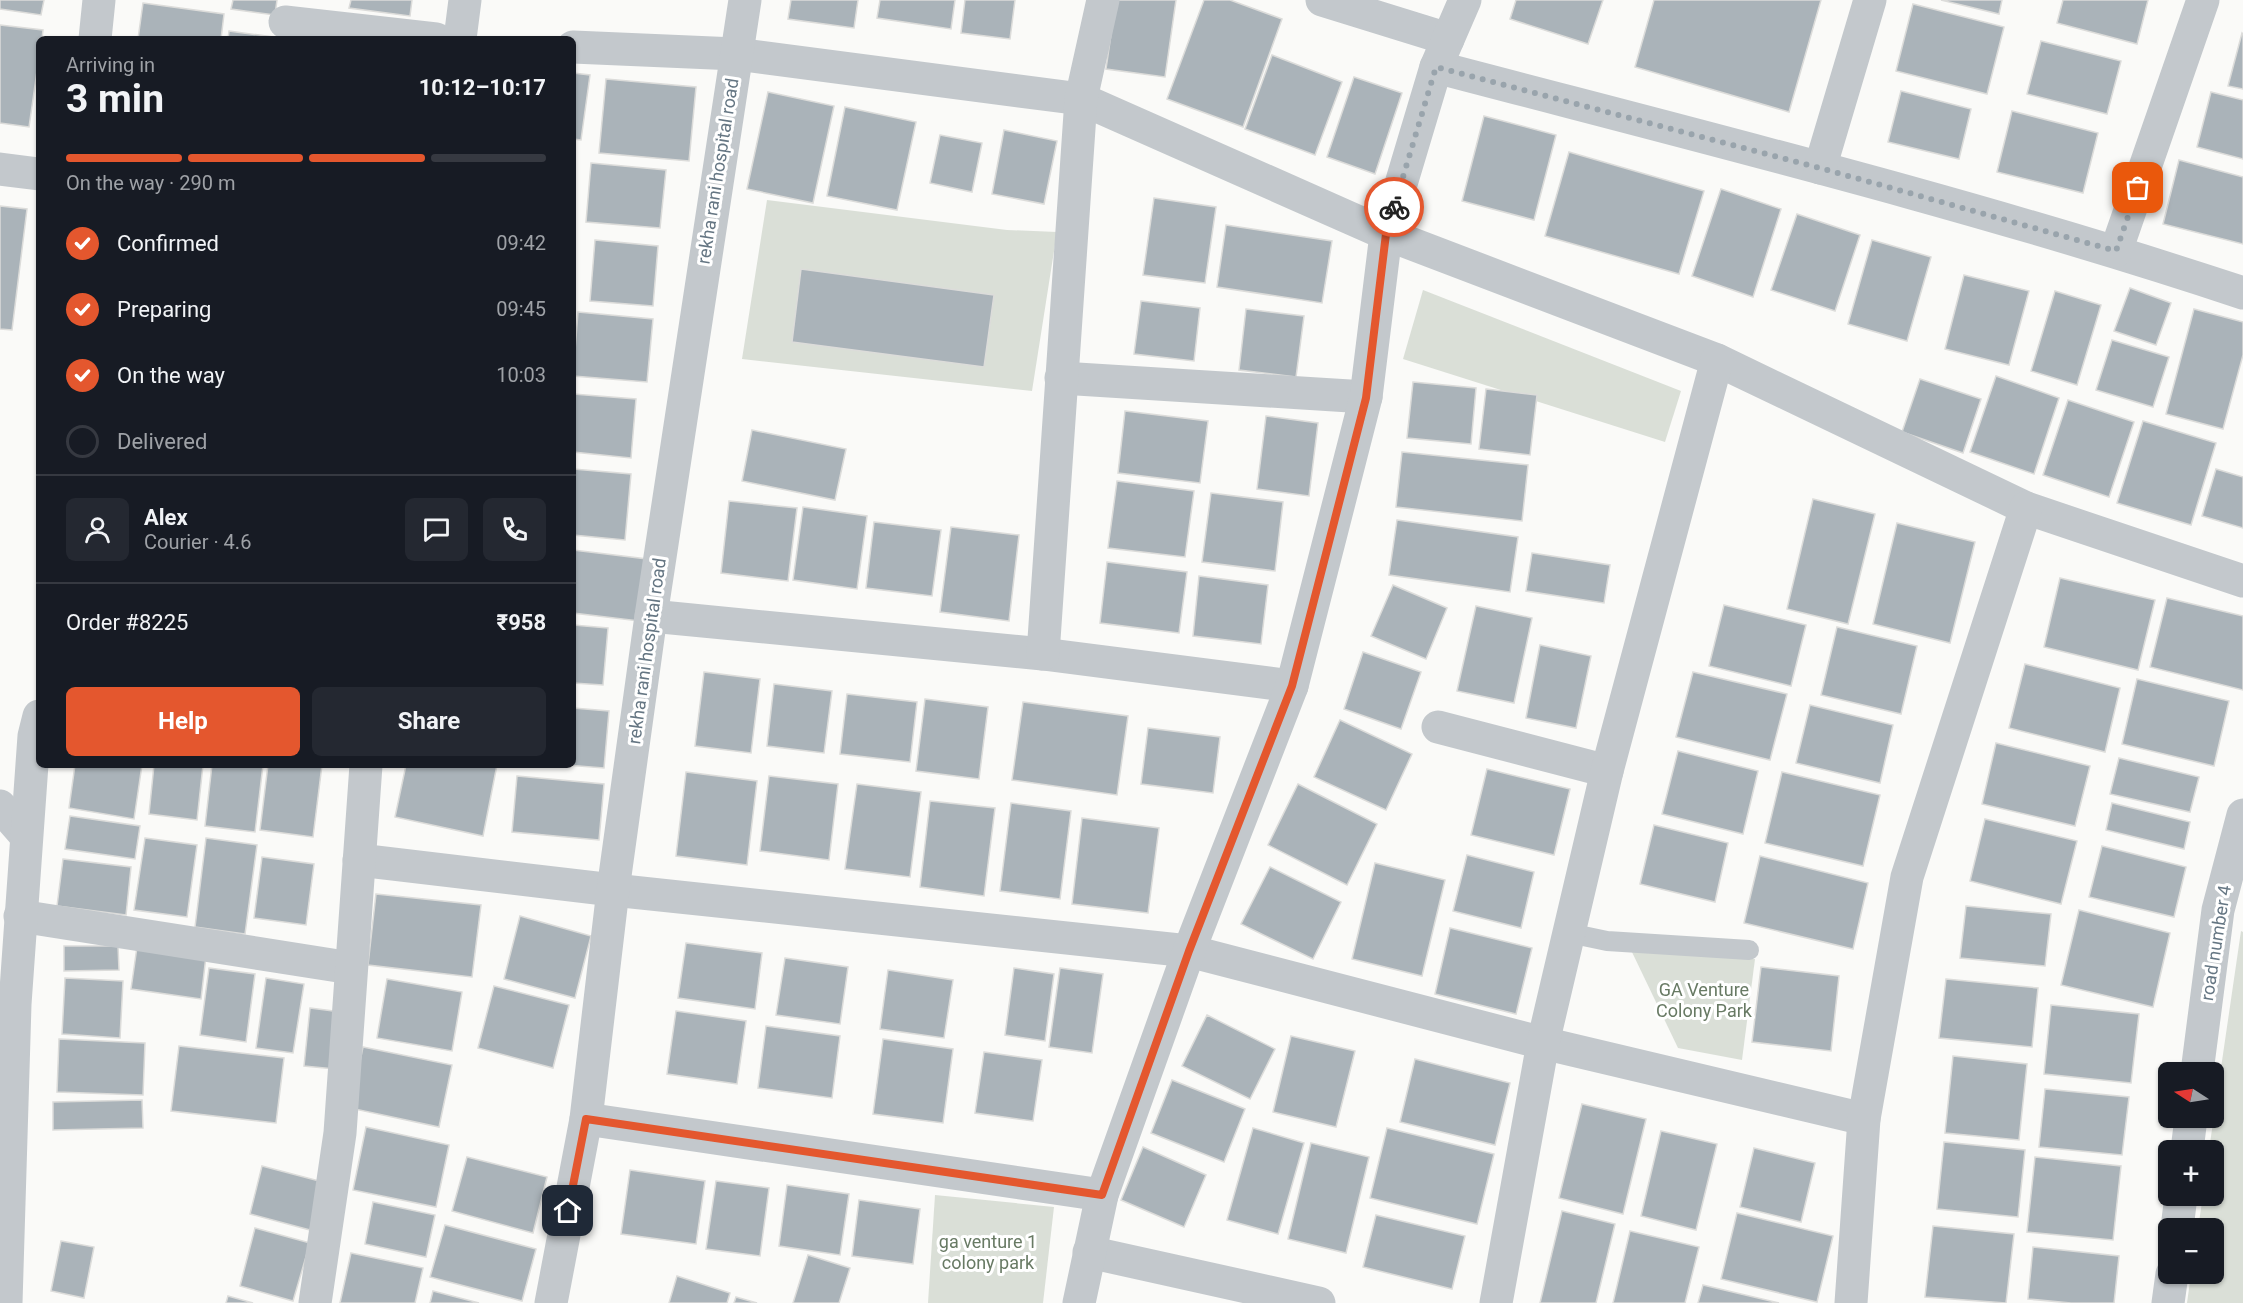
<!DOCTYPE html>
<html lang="en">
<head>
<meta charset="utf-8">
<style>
  body { margin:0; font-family:Roboto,sans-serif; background:#242831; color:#f1f3f6; height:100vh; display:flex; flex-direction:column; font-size:22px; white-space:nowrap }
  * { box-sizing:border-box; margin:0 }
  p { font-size:20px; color:#9ea1a6 }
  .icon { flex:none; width:33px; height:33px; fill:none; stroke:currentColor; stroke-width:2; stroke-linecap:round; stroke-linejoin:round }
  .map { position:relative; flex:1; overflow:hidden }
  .side { position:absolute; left:36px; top:36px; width:540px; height:732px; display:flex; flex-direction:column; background:#171b24; border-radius:9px; box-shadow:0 2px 4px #0004 }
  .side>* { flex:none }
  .needle { width:39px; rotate:282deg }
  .fabs { position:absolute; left:2158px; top:1062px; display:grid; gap:12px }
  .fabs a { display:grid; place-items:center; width:66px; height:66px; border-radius:9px; background:#171b24; box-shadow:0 2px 4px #0004; font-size:30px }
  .pin { position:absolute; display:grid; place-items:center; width:51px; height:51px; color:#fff; margin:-26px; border-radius:12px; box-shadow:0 3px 9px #0006 }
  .courier { position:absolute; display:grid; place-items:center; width:60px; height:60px; margin:-30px; border:4px solid #e4572e; border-radius:50%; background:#fff; color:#222; box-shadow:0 2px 8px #0007 }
  .head em { font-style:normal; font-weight:700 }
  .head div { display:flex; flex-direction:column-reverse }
  .head { display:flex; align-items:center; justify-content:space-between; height:102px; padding:0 30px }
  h1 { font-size:39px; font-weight:700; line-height:45px }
  .bar { display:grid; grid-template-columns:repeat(4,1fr); gap:9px 6px; align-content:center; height:72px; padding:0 30px }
  .bar i { height:8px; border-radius:4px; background:#363941 }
  .bar .active { background:#e4572e }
  .bar p { grid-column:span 4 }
  .line { display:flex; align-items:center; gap:15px; padding:0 30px; border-top:2px solid #363941 }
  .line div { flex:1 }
  .round { display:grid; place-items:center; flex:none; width:63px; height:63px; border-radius:9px; background:#242831 }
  ol { padding:0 30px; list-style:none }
  li { display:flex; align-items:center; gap:18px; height:66px }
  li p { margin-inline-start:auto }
  li .icon { padding:6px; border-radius:50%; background:#e4572e; color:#fff; stroke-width:4 }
  li:last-child { color:#9ea1a6 }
  li i { width:33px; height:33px; border:3px solid #363941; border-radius:50% }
  .button { display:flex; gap:12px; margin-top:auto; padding:12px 30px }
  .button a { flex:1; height:69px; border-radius:9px; background:#e4572e; color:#fff; font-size:24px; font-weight:700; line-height:69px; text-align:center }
  .button a+a { background:#242831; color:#f1f3f6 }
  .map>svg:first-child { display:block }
  .green { fill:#dadfd7 }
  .building { fill:#aab3b9; stroke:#dcdcda; stroke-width:1.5 }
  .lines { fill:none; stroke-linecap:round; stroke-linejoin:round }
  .service { stroke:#c3c8cc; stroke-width:20 }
  .minor { stroke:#c3c8cc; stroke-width:33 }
  .tertiary { stroke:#c3c8cc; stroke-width:33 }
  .done { stroke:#99a4ac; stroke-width:6; stroke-dasharray:0 10.8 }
  .route { stroke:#e4572e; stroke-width:8 }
  .labels { text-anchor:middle; stroke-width:6; stroke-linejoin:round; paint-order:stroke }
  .street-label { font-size:18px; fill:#657683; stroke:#fff }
  .park-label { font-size:18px; fill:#687a64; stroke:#fff }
</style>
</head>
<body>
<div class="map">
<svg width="2243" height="1303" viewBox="0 0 2243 1303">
  <rect width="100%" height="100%" fill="#fafaf8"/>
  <!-- green -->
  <g class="green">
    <polygon points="767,200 1007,230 1057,232 1032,391 742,359"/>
    <polygon points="1423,290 1681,391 1665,442 1403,359"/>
    <polygon points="2241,931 2243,932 2243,1303 2187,1303 2191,1274 2214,1274 2214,1228 2198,1228 2203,1196 2214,1196 2214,1150 2209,1150"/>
    <polygon points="1631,950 1755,959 1742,1060 1678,1048"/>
    <polygon points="935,1195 1054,1207 1043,1303 928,1303"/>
  </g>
  <!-- building -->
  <g class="building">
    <polygon points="0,0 44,0 41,15 0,9"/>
    <polygon points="233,0 277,0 275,15 231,9"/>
    <polygon points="351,0 412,0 410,16 349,8"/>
    <polygon points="791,0 858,0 854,28 788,19"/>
    <polygon points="880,0 955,0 951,29 877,18"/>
    <polygon points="965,0 1015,0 1010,39 961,33"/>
    <polygon points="1116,0 1176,0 1165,77 1106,69"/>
    <polygon points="1204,0 1230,0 1282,19 1243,127 1167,99"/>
    <polygon points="1516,0 1603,0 1588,44 1510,19"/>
    <polygon points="1654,0 1821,0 1789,112 1635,67"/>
    <polygon points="1941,0 2002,0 1999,14"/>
    <polygon points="2063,0 2148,0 2137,44 2057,23"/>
    <polygon points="143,3 224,14 221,39 138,39"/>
    <polygon points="1913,4 2004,27 1987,94 1896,71"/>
    <polygon points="0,25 43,30 42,39 39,39 39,57 29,127 0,123"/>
    <polygon points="229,31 281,38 280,39 228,39"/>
    <polygon points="2242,33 2243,34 2243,89 2228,86"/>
    <polygon points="2041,41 2121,61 2107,114 2027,94"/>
    <polygon points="1272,55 1342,82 1315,155 1245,129"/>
    <polygon points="573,73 590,75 581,140 573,139"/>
    <polygon points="1354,77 1402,93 1375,174 1327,157"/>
    <polygon points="606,79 696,87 689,161 599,153"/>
    <polygon points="1901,91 1971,109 1959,159 1888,142"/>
    <polygon points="768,92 834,106 813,203 747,189"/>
    <polygon points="2211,92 2243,100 2243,159 2197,147"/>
    <polygon points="845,107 916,122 897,210 827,196"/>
    <polygon points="2012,111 2098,133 2083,193 1997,172"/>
    <polygon points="1484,116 1556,135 1534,220 1462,201"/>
    <polygon points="1004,130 1057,141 1044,204 992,194"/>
    <polygon points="940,135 982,143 972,192 930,183"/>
    <polygon points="1569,152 1704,191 1679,274 1545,236"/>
    <polygon points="2179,160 2243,177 2243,244 2163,224"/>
    <polygon points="591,163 666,170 660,228 586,222"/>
    <polygon points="1721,189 1781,209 1753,297 1692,276"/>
    <polygon points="1154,198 1216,207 1205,283 1143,275"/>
    <polygon points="0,206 27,209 12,330 0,329"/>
    <polygon points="1797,214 1860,235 1835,311 1771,290"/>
    <polygon points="1226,225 1332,241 1322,303 1217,287"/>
    <polygon points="595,240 658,246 653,306 590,301"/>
    <polygon points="1872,240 1931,257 1907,341 1848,324"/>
    <polygon points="801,269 994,295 984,367 792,342"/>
    <polygon points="1964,275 2029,291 2009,365 1945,349"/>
    <polygon points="2130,288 2171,303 2156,345 2114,331"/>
    <polygon points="2055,291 2101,305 2077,385 2031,371"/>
    <polygon points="1141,301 1200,308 1194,361 1134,354"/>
    <polygon points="1246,309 1304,316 1296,377 1239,370"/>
    <polygon points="2194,309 2243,322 2243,355 2223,429 2166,414"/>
    <polygon points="578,312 653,319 647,382 573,376"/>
    <polygon points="2112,340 2169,357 2153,407 2096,390"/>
    <polygon points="1996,376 2059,398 2034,474 1970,452"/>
    <polygon points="1920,379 1981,399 1963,453 1902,432"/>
    <polygon points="1413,382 1476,388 1471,444 1407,438"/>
    <polygon points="1486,389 1537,395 1530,455 1479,449"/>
    <polygon points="573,394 636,399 631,458 573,452"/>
    <polygon points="2068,400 2134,422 2109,497 2043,475"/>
    <polygon points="1125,411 1208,421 1200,483 1118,473"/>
    <polygon points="1266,416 1318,423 1309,496 1257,489"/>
    <polygon points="2143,421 2216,443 2191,525 2117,503"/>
    <polygon points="752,430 846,449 835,500 742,481"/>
    <polygon points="1402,452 1528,465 1522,521 1396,507"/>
    <polygon points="573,469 631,474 625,540 573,535"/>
    <polygon points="2216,469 2243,477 2243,528 2202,516"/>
    <polygon points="1117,481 1194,491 1185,557 1108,548"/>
    <polygon points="1211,493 1283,502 1275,571 1202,562"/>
    <polygon points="1813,499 1875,514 1848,624 1787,609"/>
    <polygon points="729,501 797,508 788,581 721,573"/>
    <polygon points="803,507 867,516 857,589 793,580"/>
    <polygon points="1397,520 1518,537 1510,592 1389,575"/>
    <polygon points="874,522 941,530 932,596 866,588"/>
    <polygon points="1897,523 1975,542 1950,643 1873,624"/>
    <polygon points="951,527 1019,535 1009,621 940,612"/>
    <polygon points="573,550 647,559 639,621 573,613"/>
    <polygon points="1532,553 1610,565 1604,603 1526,591"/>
    <polygon points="1107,562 1187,572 1179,633 1100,623"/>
    <polygon points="1199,576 1268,585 1261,644 1193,636"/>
    <polygon points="2060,578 2155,600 2138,670 2044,647"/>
    <polygon points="1393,585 1447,608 1426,659 1371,636"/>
    <polygon points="2167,598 2243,616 2243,690 2150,667"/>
    <polygon points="1724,605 1806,625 1791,686 1709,666"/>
    <polygon points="1476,606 1532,618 1514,703 1457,691"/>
    <polygon points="573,625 608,628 603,685 573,683"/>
    <polygon points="1837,627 1917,646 1901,714 1821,695"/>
    <polygon points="1540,645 1591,656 1576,728 1526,718"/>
    <polygon points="1363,652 1421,672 1401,729 1344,709"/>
    <polygon points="2025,664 2120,688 2105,752 2009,728"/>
    <polygon points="704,672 760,679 751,753 695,746"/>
    <polygon points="1693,672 1787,694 1770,760 1676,737"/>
    <polygon points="2137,679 2229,701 2214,766 2122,744"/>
    <polygon points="774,684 832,691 824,753 767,746"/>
    <polygon points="847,694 917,702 910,762 840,754"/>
    <polygon points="925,699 988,707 979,779 916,771"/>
    <polygon points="1023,702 1128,716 1117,795 1012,780"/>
    <polygon points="1810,705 1893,725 1880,783 1796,763"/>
    <polygon points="573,708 609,711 604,768 566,765 573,765"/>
    <polygon points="1340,720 1412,754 1386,810 1314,777"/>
    <polygon points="1148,728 1220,737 1213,793 1141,784"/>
    <polygon points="1996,743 2090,766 2075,826 1982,804"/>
    <polygon points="1678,751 1758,771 1743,834 1662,814"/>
    <polygon points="2119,758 2199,777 2190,812 2110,794"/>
    <polygon points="75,765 142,765 134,819 69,808"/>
    <polygon points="154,765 203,765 197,820 149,814"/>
    <polygon points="212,765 263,765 255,832 205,826"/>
    <polygon points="268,765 322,765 313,837 260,830"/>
    <polygon points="406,765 497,765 483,836 395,817"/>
    <polygon points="1487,769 1570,789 1554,855 1471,835"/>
    <polygon points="686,772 757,781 747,865 676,856"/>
    <polygon points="1782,772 1880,795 1863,866 1765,843"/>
    <polygon points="517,776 604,784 599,840 512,832"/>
    <polygon points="769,776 838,784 829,860 760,851"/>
    <polygon points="857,784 921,792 910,877 845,869"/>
    <polygon points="1298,784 1377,824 1347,885 1268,845"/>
    <polygon points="930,801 995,808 984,896 920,887"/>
    <polygon points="1011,803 1071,811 1060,899 1000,891"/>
    <polygon points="2112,803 2190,822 2184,849 2106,830"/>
    <polygon points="70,816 140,826 135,859 65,849"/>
    <polygon points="1082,818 1159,828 1148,913 1072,904"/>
    <polygon points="1985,819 2077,841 2061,904 1970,881"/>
    <polygon points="1654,825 1728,843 1715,902 1640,884"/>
    <polygon points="145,838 197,845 187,917 134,910"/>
    <polygon points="206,838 257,845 245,934 195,927"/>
    <polygon points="2102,846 2186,867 2174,917 2089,897"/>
    <polygon points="1467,855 1534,872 1521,928 1453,911"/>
    <polygon points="1760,856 1868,883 1853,949 1744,923"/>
    <polygon points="262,857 314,864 306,925 254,918"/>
    <polygon points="63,859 131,867 126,915 57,906"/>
    <polygon points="1375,863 1445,880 1422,976 1352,959"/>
    <polygon points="1270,867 1341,902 1313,959 1241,924"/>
    <polygon points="376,894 481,905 472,977 368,965"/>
    <polygon points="1966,906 2051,914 2045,966 1960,958"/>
    <polygon points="2079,910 2170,933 2153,1007 2061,985"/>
    <polygon points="520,916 591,936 575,998 504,979"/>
    <polygon points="1450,928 1532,948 1516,1014 1435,994"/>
    <polygon points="686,943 762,953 755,1009 678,998"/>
    <polygon points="64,946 118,946 119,970 64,971"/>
    <polygon points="137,947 206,956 201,999 131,989"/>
    <polygon points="785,958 848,967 840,1024 776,1015"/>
    <polygon points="1761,967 1839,976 1831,1051 1752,1042"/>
    <polygon points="209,968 255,974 246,1042 200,1035"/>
    <polygon points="1014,968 1054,974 1045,1041 1005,1035"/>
    <polygon points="1060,968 1103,974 1092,1053 1049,1047"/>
    <polygon points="888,970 953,980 944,1038 880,1029"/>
    <polygon points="65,978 123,981 120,1038 62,1034"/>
    <polygon points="266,978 304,984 293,1053 256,1048"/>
    <polygon points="387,979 462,992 452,1051 377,1038"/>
    <polygon points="1946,979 2038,988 2032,1047 1939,1038"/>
    <polygon points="494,986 569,1005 553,1068 478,1048"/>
    <polygon points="2051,1005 2139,1014 2131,1083 2044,1074"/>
    <polygon points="310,1008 341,1012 335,1069 304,1066"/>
    <polygon points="676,1011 746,1021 737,1084 667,1074"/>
    <polygon points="1207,1015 1275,1049 1250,1099 1182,1066"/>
    <polygon points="766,1026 840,1036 832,1098 758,1088"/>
    <polygon points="1291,1036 1355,1051 1336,1127 1273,1112"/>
    <polygon points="59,1039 145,1043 143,1095 57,1092"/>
    <polygon points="883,1039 953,1049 943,1123 873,1114"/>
    <polygon points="179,1046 284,1058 276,1123 171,1111"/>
    <polygon points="363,1047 452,1065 439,1127 350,1108"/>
    <polygon points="984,1052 1042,1060 1033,1121 975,1113"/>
    <polygon points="1953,1056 2027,1064 2019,1140 1945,1133"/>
    <polygon points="1415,1059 1510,1083 1495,1145 1400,1122"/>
    <polygon points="1172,1080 1245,1109 1224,1162 1151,1133"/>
    <polygon points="2045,1089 2129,1097 2122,1155 2039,1147"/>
    <polygon points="142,1100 143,1128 53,1130 53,1102"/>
    <polygon points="1582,1104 1646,1119 1623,1214 1559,1198"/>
    <polygon points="366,1127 449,1145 436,1207 353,1190"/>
    <polygon points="1253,1128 1304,1143 1278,1234 1227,1220"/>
    <polygon points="1387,1128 1494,1154 1477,1224 1370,1198"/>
    <polygon points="1661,1131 1717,1144 1696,1230 1641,1216"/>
    <polygon points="1944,1142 2025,1150 2018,1217 1937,1209"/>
    <polygon points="1311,1143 1369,1157 1346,1253 1288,1239"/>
    <polygon points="1143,1147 1206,1175 1184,1227 1121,1200"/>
    <polygon points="1754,1148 1815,1163 1801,1222 1740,1207"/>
    <polygon points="467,1157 547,1177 533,1233 452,1211"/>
    <polygon points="2035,1157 2121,1166 2113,1240 2027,1232"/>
    <polygon points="262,1166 323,1182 310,1230 250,1214"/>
    <polygon points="630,1170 705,1181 696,1244 621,1234"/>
    <polygon points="716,1181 769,1188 760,1256 706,1249"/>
    <polygon points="787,1185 849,1194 840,1255 779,1246"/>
    <polygon points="859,1200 920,1209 913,1264 852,1256"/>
    <polygon points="373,1202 435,1215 426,1257 365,1244"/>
    <polygon points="1562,1211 1615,1224 1596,1303 1540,1303"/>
    <polygon points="1737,1213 1833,1236 1817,1302 1721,1279"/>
    <polygon points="1376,1215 1465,1236 1452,1289 1363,1267"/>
    <polygon points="445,1225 536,1249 522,1301 430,1277"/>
    <polygon points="1933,1226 2014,1234 2006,1303 1925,1297"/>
    <polygon points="255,1228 310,1243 293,1301 240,1286"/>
    <polygon points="1630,1231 1699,1247 1685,1303 1613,1303"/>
    <polygon points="61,1241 94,1247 84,1298 51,1291"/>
    <polygon points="2033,1247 2119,1256 2114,1303 2071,1303 2028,1299"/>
    <polygon points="351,1253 423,1268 415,1303 340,1303"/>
    <polygon points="808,1255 850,1268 839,1303 793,1303"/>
    <polygon points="677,1276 730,1293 727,1303 669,1303"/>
    <polygon points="1703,1285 1779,1303 1698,1303"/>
    <polygon points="433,1291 479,1303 430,1303"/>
    <polygon points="228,1296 253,1303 226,1303"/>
    <polygon points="736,1297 757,1303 734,1303"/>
  </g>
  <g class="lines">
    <!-- service -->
    <polyline class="service" points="1569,933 1607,941 1749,950"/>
    <!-- minor -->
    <g class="minor">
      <polyline points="1322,0 1448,39"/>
      <polyline points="285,22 436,39"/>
      <polyline points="460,39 465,0"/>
      <polyline points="573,47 736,54 1081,99 1386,234 1717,360 2026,508 2243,581"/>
      <path d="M1436,67C1706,138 1978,205 2243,293"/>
      <polyline points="1820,168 1870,0"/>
      <polyline points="2116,251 2203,0"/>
      <polyline points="1061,378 1366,397"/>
      <polyline points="651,616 1043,654 1292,686"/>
      <polyline points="1043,654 1081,99 1103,0"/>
      <polyline points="1438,727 1607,771"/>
      <polyline points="0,806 26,836"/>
      <polyline points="359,860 613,890 1189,951 1543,1043 1864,1119"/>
      <polyline points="20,916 351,968"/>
      <polyline points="2197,1072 2218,910 2243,815"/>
      <polyline points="586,1119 1102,1195"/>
      <polyline points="2187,1150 2191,1118"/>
      <polyline points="2177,1228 2181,1196"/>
      <polyline points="1089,1252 1319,1303"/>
      <polyline points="315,1303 340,1133 366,765"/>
      <polyline points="551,1303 586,1119 613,890 651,616 745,0"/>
      <polyline points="1079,1303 1102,1195 1189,951 1292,686 1366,397 1386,234 1436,67 1465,0"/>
      <polyline points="1496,1303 1543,1043 1607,771 1717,360"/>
      <polyline points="1851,1303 1864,1119 1907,877 2026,508"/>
      <polyline points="2168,1303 2172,1274"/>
    </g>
    <!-- tertiary -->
    <g class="tertiary">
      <polyline points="95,39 99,0"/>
      <polyline points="0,169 39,174"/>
      <polyline points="6,1303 15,1004 34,736 39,716"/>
    </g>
  </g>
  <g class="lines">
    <!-- done -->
    <polyline class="done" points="1394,207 1436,67 1820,168 2116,251 2138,188"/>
    <!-- route -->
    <polyline class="route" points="568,1211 586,1119 1102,1195 1189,951 1292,686 1366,398 1386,234 1394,207"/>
  </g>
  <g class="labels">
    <!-- street labels -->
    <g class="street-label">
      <text transform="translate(718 171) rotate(-81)" y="6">rekha rani hospital road</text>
      <text transform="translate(647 651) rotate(-82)" y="6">rekha rani hospital road</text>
      <text transform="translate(2216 943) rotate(-81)" y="6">road number 4</text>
    </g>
    <!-- park labels -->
    <g class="park-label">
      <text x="1704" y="996">GA Venture<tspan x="1704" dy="21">Colony Park</tspan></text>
      <text x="988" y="1248">ga venture 1<tspan x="988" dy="21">colony park</tspan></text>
    </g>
  </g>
</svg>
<div class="fabs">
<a><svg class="needle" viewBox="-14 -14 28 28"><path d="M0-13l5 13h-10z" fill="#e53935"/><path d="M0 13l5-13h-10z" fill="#9ea1a6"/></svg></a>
<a>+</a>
<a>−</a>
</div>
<div class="pin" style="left:2138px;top:188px;background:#ea580c"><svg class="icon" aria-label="bag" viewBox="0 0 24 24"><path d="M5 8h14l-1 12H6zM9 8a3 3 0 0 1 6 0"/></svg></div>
<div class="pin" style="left:568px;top:1211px;background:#1f2937"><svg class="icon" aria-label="home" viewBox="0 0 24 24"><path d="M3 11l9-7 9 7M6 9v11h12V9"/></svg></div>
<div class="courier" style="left:1394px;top:207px"><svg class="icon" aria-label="bike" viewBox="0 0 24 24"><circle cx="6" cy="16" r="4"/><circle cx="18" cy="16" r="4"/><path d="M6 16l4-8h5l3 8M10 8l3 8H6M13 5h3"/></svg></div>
<section class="side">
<div class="head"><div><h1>3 min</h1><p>Arriving in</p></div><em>10:12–10:17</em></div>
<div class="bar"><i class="active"></i><i class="active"></i><i class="active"></i><i></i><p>On the way · 290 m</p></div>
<ol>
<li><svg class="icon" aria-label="check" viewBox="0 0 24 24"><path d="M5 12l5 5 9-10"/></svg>Confirmed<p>09:42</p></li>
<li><svg class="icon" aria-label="check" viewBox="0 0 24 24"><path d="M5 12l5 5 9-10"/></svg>Preparing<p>09:45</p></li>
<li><svg class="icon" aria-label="check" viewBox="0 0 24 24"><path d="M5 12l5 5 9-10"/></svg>On the way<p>10:03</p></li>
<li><i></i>Delivered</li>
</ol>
<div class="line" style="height:108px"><a class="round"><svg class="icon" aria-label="person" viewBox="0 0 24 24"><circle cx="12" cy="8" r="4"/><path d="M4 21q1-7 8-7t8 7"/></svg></a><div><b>Alex</b><p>Courier · 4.6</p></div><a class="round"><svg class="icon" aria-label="chat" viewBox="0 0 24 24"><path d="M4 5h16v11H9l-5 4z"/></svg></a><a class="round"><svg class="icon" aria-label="phone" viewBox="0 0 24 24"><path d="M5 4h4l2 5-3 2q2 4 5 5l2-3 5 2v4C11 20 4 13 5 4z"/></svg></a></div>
<div class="line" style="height:78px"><div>Order #8225</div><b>₹958</b></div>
<div class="button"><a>Help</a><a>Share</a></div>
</section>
</div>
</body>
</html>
